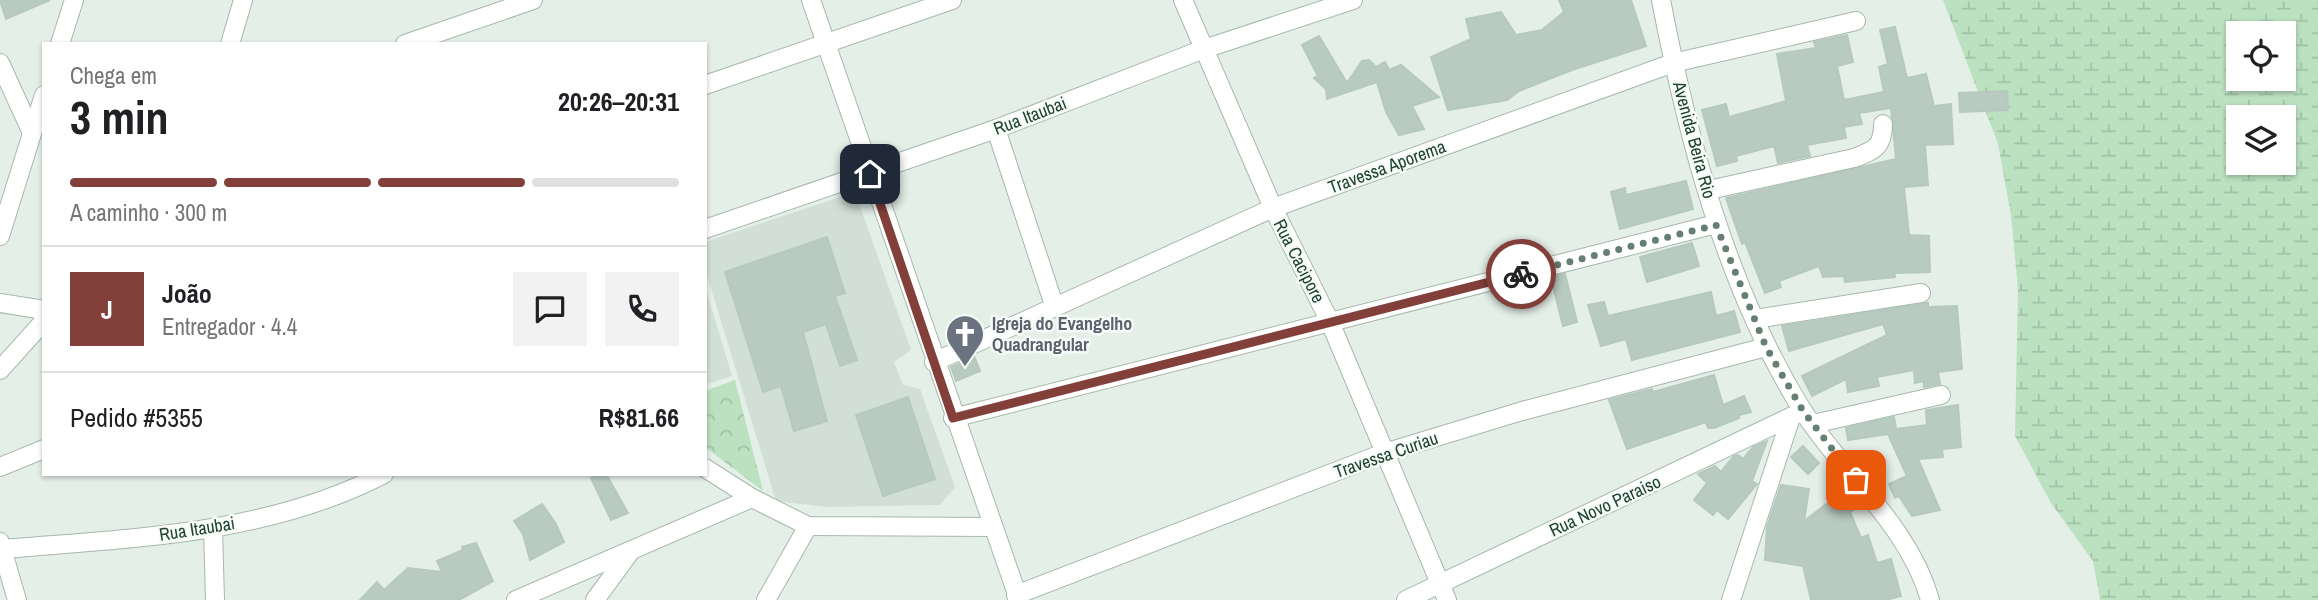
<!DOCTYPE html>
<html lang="pt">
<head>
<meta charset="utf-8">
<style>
  body { margin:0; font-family:"Archivo Narrow",sans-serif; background:#f2f2f2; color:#202124; height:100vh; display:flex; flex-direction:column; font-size:26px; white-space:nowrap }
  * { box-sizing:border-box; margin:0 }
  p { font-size:23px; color:#757577 }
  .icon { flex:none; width:38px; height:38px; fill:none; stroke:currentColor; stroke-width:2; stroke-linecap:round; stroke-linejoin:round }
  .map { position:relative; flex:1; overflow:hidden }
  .sheet { position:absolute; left:42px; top:42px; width:665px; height:434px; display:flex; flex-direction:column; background:#fff; border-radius:0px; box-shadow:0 2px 5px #0004 }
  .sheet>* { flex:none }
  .buttons { position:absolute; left:2226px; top:21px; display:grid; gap:14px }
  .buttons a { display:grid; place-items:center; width:70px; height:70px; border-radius:0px; background:#fff; box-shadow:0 2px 5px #0004; font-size:35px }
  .pin { position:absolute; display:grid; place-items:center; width:60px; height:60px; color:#fff; margin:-30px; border-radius:14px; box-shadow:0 4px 10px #0006 }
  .courier { position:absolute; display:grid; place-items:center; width:70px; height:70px; margin:-35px; border:5px solid #833f3a; border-radius:50%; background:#fff; color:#222; box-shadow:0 2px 9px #0007 }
  .overview em { font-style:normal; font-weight:700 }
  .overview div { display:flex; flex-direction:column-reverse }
  .overview { display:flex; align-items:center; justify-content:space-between; height:119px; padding:0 28px }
  h1 { font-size:46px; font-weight:700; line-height:52px }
  .bar { display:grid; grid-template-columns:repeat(4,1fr); gap:10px 7px; align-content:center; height:84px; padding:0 28px }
  .bar i { height:9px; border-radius:5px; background:#e0e0e0 }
  .bar .on { background:#833f3a }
  .bar p { grid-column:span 4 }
  .line { display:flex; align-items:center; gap:18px; padding:0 28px; border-top:2px solid #e0e0e0 }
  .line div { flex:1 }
  .round { display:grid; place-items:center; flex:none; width:74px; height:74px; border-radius:0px; background:#f2f2f2 }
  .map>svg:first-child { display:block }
  .built { fill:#d2dfd7 }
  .wetland { fill:url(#wetland-marsh); fill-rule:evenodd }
  .park { fill:url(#park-crowns) }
  .building { fill:#b9cac1; stroke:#b6c9be; stroke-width:2 }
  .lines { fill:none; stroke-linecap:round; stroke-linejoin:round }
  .minor-casing { stroke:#a6b8ae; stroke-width:20 }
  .minor { stroke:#fff; stroke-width:18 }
  .done { stroke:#657f73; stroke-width:7; stroke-dasharray:0 12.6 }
  .route { stroke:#833f3a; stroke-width:9 }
  .labels { text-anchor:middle; stroke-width:5; stroke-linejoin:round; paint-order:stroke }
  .street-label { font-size:18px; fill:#214234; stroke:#f5fbf7 }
  .worship-label { font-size:18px; font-weight:bold; fill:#5b616d; stroke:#f5fbf7; text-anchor:start }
</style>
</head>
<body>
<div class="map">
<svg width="2318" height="600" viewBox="0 0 2318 600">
  <defs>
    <pattern id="wetland-marsh" width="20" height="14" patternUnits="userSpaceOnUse" patternTransform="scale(1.75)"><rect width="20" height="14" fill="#bbe1c0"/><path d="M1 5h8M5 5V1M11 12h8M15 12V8" fill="none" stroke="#a0c2a6"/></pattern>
    <pattern id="park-crowns" width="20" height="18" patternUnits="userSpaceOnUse" patternTransform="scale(1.75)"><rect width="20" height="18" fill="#bbe1c0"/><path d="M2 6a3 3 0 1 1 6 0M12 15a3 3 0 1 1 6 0" fill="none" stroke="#a0c2a6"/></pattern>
  </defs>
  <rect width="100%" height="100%" fill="#e4efe8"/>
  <!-- built -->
  <g class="built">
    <polygon points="855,192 911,350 894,362 903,385 920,389 955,487 940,505 826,507 776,501 705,269 705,242"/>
    <polygon points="705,286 732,376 705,385"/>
  </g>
  <!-- wetland -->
  <path class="wetland" d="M1943,0H2318V600H2100L2093,561L2051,503L2015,436L2018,290L2011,215L1998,144ZM2238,33H2284V79H2238ZM2238,117H2284V163H2238Z"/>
  <!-- park -->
  <polygon class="park" points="735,380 763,491 705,447 705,391"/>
  <!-- building -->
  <g class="building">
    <polygon points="0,0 50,0 6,19"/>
    <polygon points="1559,0 1631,0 1646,46 1572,70 1519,91 1507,100 1448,110 1431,57 1471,39 1466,19 1501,12 1516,35 1542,30 1564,12"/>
    <polygon points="1895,27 1907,78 1926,74 1934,106 1951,104 1953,144 1925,145 1928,185 1904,187 1909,235 1929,236 1930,272 1894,273 1895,277 1845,282 1844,276 1823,277 1819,266 1779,281 1781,287 1765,293 1745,242 1742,244 1726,198 1896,159 1891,108 1859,113 1862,124 1844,127 1846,138 1807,145 1810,156 1778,163 1774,146 1736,156 1737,161 1717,166 1702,110 1726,104 1729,117 1786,101 1777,54 1816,48 1814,42 1847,35 1853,62 1837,66 1844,100 1884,92 1879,67 1888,64 1880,30"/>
    <polygon points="1319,36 1347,83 1362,61 1369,60 1376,67 1385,62 1389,70 1401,65 1439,97 1412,106 1424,129 1399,135 1386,112 1377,82 1327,99 1326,89 1314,78 1318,76 1302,45"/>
    <polygon points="2007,91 2008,110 1960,112 1959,93"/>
    <polygon points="1686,181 1693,209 1620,229 1611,192 1625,188 1626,195"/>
    <polygon points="827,237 845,293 835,296 857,360 840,366 826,324 803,332 827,421 794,431 781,386 763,392 725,272"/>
    <polygon points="1692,243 1699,266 1647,282 1640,257"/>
    <polygon points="1565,274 1577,322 1563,326 1551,278"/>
    <polygon points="1711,292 1716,316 1734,311 1740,332 1632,360 1626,339 1601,346 1588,305 1604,302 1608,316"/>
    <polygon points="1928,303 1928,307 1957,306 1962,369 1938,372 1940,384 1924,387 1924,381 1915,383 1914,370 1877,377 1879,386 1848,392 1846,379 1812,396 1802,376 1887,335 1883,324 1789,351 1782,326"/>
    <polygon points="974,356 980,371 956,381 951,367"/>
    <polygon points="1714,375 1723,405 1744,396 1751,412 1739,415 1739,418 1714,428 1708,428 1706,422 1627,449 1609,400 1652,389 1653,392"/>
    <polygon points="908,397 935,479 883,496 856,415"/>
    <polygon points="1958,405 1961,447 1942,449 1943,457 1918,459 1940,510 1912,516 1899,496 1895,498 1889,484 1907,476 1888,434 1848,440 1846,428 1894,417 1896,429 1927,425 1926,410"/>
    <polygon points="1767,441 1752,481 1757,484 1728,519 1717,510 1713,515 1694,500 1707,483 1698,474 1715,466 1721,472 1734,456 1738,455 1743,459 1753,447"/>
    <polygon points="1803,446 1819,463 1808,474 1791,457"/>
    <polygon points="606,474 628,513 611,520 591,478"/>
    <polygon points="1781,485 1809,489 1804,521 1845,490 1858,507 1850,512 1861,538 1868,535 1877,563 1891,559 1901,596 1886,600 1811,600 1803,566 1765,560 1767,527"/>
    <polygon points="542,504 556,524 564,542 530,560 523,534 514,521"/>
    <polygon points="476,543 493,581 459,600 360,600 377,582 384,590 408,568 442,572 437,561 463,550 462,547"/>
  </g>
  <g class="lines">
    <defs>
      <g id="minor">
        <polyline points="811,0 1019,600"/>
        <polyline points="1183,0 1273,208 1330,322 1447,600"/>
        <path d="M1661,0C1688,140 1726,286 1801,408C1841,472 1909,525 1930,600"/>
        <polyline points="60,44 74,0"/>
        <polyline points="230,44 243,0"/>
        <polyline points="405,44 533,0"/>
        <polyline points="0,63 32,133"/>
        <polyline points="705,85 952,0"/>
        <polyline points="996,129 1055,308"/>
        <path d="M1709,190L1854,158C1875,150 1883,147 1883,124"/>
        <polyline points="705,229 996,129 1204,49 1353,0"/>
        <polyline points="0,236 44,95"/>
        <polyline points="0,303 44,310"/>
        <polyline points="1755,319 1921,293"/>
        <polyline points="934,362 1273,208 1673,63 1856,21"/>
        <polyline points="0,370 44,321"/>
        <polyline points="953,418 1716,224"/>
        <polyline points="1813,424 1941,395"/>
        <polyline points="0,467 44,449"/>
        <polyline points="705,468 752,498 808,526 993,527"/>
        <polyline points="213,530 215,600"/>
        <polyline points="0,542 17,600"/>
        <path d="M2,549C132,538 266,535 384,474"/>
        <polyline points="1016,595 1384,453 1522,411 1766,347"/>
        <polyline points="516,600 752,498"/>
        <polyline points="595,600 630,552"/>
        <polyline points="766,600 808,526"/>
        <polyline points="1406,600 1803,411"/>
        <polyline points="1731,600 1791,417"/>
      </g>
    </defs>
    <!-- minor casing -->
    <use href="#minor" class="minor-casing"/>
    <!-- minor -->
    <use href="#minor" class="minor"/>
  </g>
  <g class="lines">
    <!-- done -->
    <polyline class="done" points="1521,274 1716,225 1766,347 1803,411 1856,480"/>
    <!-- route -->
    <polyline class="route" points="870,174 953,418 1521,274"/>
  </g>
  <!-- icons -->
  <defs>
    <symbol id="church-pin" viewBox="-11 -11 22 30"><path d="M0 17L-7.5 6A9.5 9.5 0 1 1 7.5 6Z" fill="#6b7280" stroke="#f5fbf7"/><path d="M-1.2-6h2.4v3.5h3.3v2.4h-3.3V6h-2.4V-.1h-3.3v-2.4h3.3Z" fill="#fff"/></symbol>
  </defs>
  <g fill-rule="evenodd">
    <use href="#church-pin" x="943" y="312" width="44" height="60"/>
  </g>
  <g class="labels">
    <!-- street labels -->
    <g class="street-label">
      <text transform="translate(1030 116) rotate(-21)" y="6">Rua Itaubai</text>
      <text transform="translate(1694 140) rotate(75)" y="6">Avenida Beira Rio</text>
      <text transform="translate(1387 167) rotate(-20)" y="6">Travessa Aporema</text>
      <text transform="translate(1299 261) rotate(63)" y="6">Rua Cacipore</text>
      <text transform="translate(1386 455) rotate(-19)" y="6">Travessa Curiau</text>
      <text transform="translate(1605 506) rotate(-25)" y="6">Rua Novo Paraiso</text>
      <text transform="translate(197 529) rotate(-9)" y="6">Rua Itaubai</text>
    </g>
    <!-- worship labels -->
    <g class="worship-label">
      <text x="992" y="330">Igreja do Evangelho<tspan x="992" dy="21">Quadrangular</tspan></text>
    </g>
  </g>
</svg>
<div class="buttons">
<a><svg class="icon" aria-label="locate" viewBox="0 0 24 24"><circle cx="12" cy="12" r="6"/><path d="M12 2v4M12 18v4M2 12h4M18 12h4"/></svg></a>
<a><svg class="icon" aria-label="layers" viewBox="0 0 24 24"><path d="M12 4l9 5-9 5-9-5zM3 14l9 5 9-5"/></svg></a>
</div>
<div class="pin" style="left:1856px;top:480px;background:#ea580c"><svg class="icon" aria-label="bag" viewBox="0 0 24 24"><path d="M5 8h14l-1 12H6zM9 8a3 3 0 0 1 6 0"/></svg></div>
<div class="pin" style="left:870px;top:174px;background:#1f2937"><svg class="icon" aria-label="home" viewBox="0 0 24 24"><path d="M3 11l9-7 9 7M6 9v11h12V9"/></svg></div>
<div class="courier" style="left:1521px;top:274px"><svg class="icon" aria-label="bike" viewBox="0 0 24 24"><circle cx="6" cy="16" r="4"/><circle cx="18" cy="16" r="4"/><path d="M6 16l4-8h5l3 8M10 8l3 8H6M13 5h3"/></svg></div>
<section class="sheet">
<div class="overview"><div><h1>3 min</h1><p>Chega em</p></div><em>20:26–20:31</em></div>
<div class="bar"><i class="on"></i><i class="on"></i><i class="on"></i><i></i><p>A caminho · 300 m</p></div>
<div class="line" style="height:126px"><b class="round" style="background:#833f3a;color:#fff">J</b><div><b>João</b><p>Entregador · 4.4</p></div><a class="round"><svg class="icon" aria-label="chat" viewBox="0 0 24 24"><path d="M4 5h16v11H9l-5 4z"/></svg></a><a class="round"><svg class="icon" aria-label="phone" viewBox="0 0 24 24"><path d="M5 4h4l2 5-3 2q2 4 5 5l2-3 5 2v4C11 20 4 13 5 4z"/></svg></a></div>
<div class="line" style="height:91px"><div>Pedido #5355</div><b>R$81.66</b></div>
</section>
</div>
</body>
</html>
